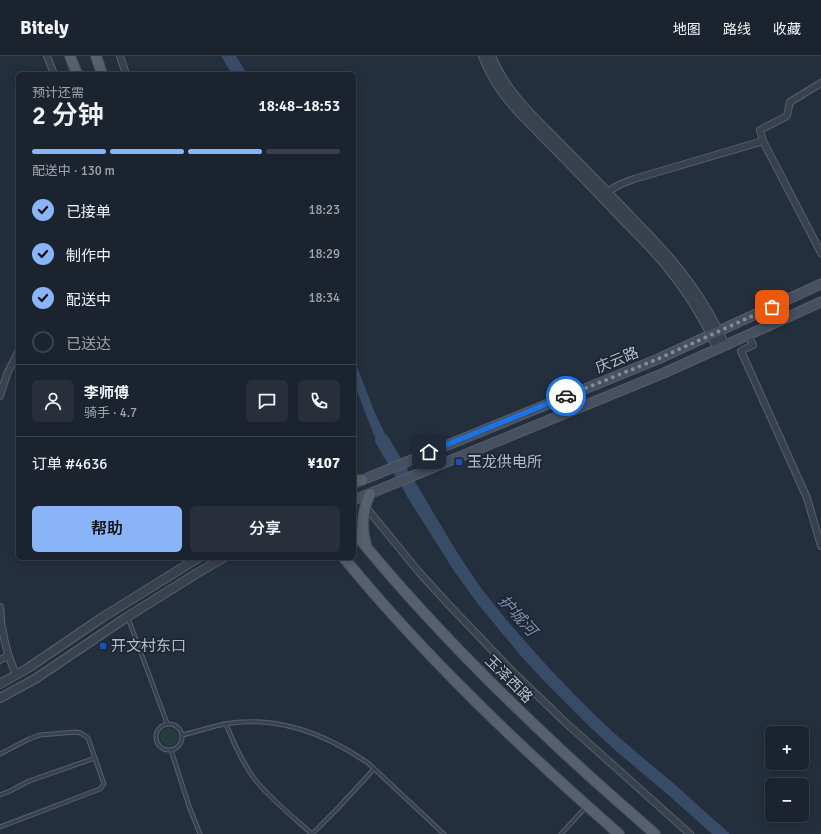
<!DOCTYPE html>
<html lang="zh">
<head>
<meta charset="utf-8">
<style>
  body { margin:0; font-family:Signika,"Noto Sans SC",sans-serif; background:#282f3a; color:#f1f3f6; height:100vh; display:flex; flex-direction:column; font-size:15px; white-space:nowrap }
  * { box-sizing:border-box; margin:0 }
  p { font-size:13px; color:#a0a4aa }
  .icon { flex:none; width:22px; height:22px; fill:none; stroke:currentColor; stroke-width:2; stroke-linecap:round; stroke-linejoin:round }
  .map { position:relative; flex:1; overflow:hidden }
  .side { position:absolute; left:16px; top:16px; width:340px; height:488px; display:flex; flex-direction:column; background:#1b232e; border-radius:6px; box-shadow:0 2px 10px #0003,0 0 0 1px #39404a }
  .side>* { flex:none }
  .controls { position:absolute; left:765px; top:670px; display:grid; gap:8px }
  .controls a { display:grid; place-items:center; width:44px; height:44px; border-radius:6px; background:#1b232e; box-shadow:0 2px 10px #0003,0 0 0 1px #39404a; font-size:20px }
  .pin { position:absolute; display:grid; place-items:center; width:34px; height:34px; color:#fff; margin:-17px; border-radius:8px; box-shadow:0 2px 6px #0006 }
  .courier { position:absolute; display:grid; place-items:center; width:40px; height:40px; margin:-20px; border:3px solid #1a73e8; border-radius:50%; background:#fff; color:#222; box-shadow:0 1px 5px #0007 }
  .overview em { font-style:normal; font-weight:600 }
  .overview div { display:flex; flex-direction:column-reverse }
  .overview { display:flex; align-items:center; justify-content:space-between; height:68px; padding:0 16px }
  h1 { font-size:26px; font-weight:600; line-height:30px }
  .bar { display:grid; grid-template-columns:repeat(4,1fr); gap:6px 4px; align-content:center; height:48px; padding:0 16px }
  .bar i { height:5px; border-radius:3px; background:#39404a }
  .bar .current { background:#8ab4f8 }
  .bar p { grid-column:span 4 }
  .line { display:flex; align-items:center; gap:10px; padding:0 16px; border-top:1px solid #39404a }
  .line div { flex:1 }
  .round { display:grid; place-items:center; flex:none; width:42px; height:42px; border-radius:6px; background:#282f3a }
  ol { padding:0 16px; list-style:none }
  li { display:flex; align-items:center; gap:12px; height:44px }
  li p { margin-inline-start:auto }
  li .icon { padding:4px; border-radius:50%; background:#8ab4f8; color:#111; stroke-width:4 }
  li:last-child { color:#a0a4aa }
  li i { width:22px; height:22px; border:2px solid #39404a; border-radius:50% }
  .primary-button { display:flex; gap:8px; margin-top:auto; padding:8px 16px }
  .primary-button a { flex:1; height:46px; border-radius:6px; background:#8ab4f8; color:#111; font-size:16px; font-weight:600; line-height:46px; text-align:center }
  .primary-button a+a { background:#282f3a; color:#f1f3f6 }
  header { display:flex; align-items:center; gap:24px; box-sizing:border-box; height:56px; padding:0 20px; background:#1b232e; border-bottom:1px solid #39404a }
  header strong { font-size:19px }
  nav { display:flex; gap:22px; margin-inline-start:auto; font-size:14px }
  .map>svg:first-child { display:block }
  .green { fill:#263c3f }
  .water { fill:#394c67 }
  .lines { fill:none; stroke-linecap:round; stroke-linejoin:round }
  .river { stroke:#394c67; stroke-width:14 }
  .service-casing { stroke:#565f6c; stroke-width:5 }
  .minor-casing { stroke:#565f6c; stroke-width:8 }
  .tertiary-casing { stroke:#565f6c; stroke-width:10 }
  .secondary-casing { stroke:#565f6c; stroke-width:11 }
  .primary-casing { stroke:#414a57; stroke-width:12 }
  .service { stroke:#38414e; stroke-width:3 }
  .minor { stroke:#38414e; stroke-width:6 }
  .tertiary { stroke:#38414e; stroke-width:8 }
  .secondary { stroke:#465061; stroke-width:9 }
  .primary { stroke:#56606e; stroke-width:10 }
  .done { stroke:#828b98; stroke-width:4; stroke-dasharray:0 7.2 }
  .route { stroke:#1a73e8; stroke-width:5 }
  .transit-dot { fill:#1a4fb4; stroke:#1d2633; stroke-width:1.5 }
  .labels { text-anchor:middle; stroke-width:3.5; stroke-linejoin:round; paint-order:stroke }
  .street-label { font-size:15px; fill:#b4bcc9; stroke:#1d2633 }
  .poi-label { font-size:15px; fill:#b4bcc9; stroke:#1d2633; text-anchor:start }
  .water-label { font-size:16px; font-style:italic; fill:#7c92b1; stroke:#1d2633 }
</style>
</head>
<body>
<header>
<strong>Bitely</strong>
<nav><a>地图</a><a>路线</a><a>收藏</a></nav>
</header>
<div class="map">
<svg width="821" height="778" viewBox="0 0 821 778">
  <rect width="100%" height="100%" fill="#242f3e"/>
  <!-- green -->
  <circle class="green" cx="169" cy="681" r="9"/>
  <!-- water -->
  <g class="water">
    <polygon points="221,0 236,0 247,18 232,18"/>
    <polygon points="354,303 375,357 394,397 384,402 370,369 354,327"/>
    <path d="M417,429C440,467 461,506 488,541C522,584 559,624 598,662C622,685 648,706 673,727C692,744 711,761 730,778H712L665,736L615,694L591,672L544,625L521,600L478,548L454,515L405,437Z"/>
  </g>
  <g class="lines">
    <!-- river -->
    <polyline class="river" points="382,384 420,448"/>
    <defs>
      <g id="service">
        <polyline points="128,562 167,667"/>
        <circle cx="169" cy="681" r="13"/>
        <path d="M226,668C234,688 243,708 256,725C272,744 293,761 312,778"/>
        <path d="M182,679C196,676 210,671 224,668C277,659 324,677 368,707L444,778"/>
        <polyline points="171,694 189,750 200,778"/>
        <polyline points="0,698 29,683 40,679 75,676 81,677 88,682 104,728 100,733 0,771"/>
        <polyline points="0,739 10,735 29,725 95,702"/>
        <polyline points="312,778 338,752 374,713"/>
        <polyline points="561,778 586,751"/>
      </g>
      <g id="minor">
        <polyline points="47,0 54,18"/>
        <polyline points="120,0 126,18"/>
        <polyline points="763,85 760,74 787,60 790,46 821,27"/>
        <polyline points="607,136 621,128 634,123 763,85 821,197"/>
        <polyline points="748,279 753,289 741,295 807,442 821,490"/>
        <polyline points="0,340 7,318 18,296"/>
        <polyline points="365,450 418,515 449,549 513,616 566,667 690,778"/>
        <path d="M0,551C1,576 6,596 16,619"/>
        <polyline points="0,604 8,600"/>
      </g>
      <g id="tertiary">
        <path d="M483,0C491,21 503,39 518,55C551,89 585,123 617,157C633,174 650,190 665,208C687,234 704,262 718,293"/>
        <path d="M491,0C506,38 537,64 564,92C587,115 610,139 632,162C646,176 659,190 672,205C693,230 712,259 725,290"/>
        <polyline points="0,628 28,612 103,561 198,502"/>
        <polyline points="0,642 35,623 127,561 199,516 223,502"/>
      </g>
      <g id="secondary">
        <polyline points="355,427 658,303 821,228"/>
        <polyline points="354,444 664,317 821,246"/>
      </g>
      <g id="primary">
        <polyline points="70,0 77,18"/>
        <polyline points="96,0 102,18"/>
        <polyline points="354,425 362,424"/>
        <path d="M354,476C417,554 487,625 560,693C591,722 623,750 655,778"/>
        <path d="M366,489C361,472 362,455 370,438"/>
        <path d="M344,502C426,602 522,693 619,778"/>
      </g>
    </defs>
    <!-- service casing -->
    <use href="#service" class="service-casing"/>
    <!-- minor casing -->
    <use href="#minor" class="minor-casing"/>
    <!-- tertiary casing -->
    <use href="#tertiary" class="tertiary-casing"/>
    <!-- secondary casing -->
    <use href="#secondary" class="secondary-casing"/>
    <!-- primary casing -->
    <use href="#primary" class="primary-casing"/>
    <!-- service -->
    <use href="#service" class="service"/>
    <!-- minor -->
    <use href="#minor" class="minor"/>
    <!-- tertiary -->
    <use href="#tertiary" class="tertiary"/>
    <!-- secondary -->
    <use href="#secondary" class="secondary"/>
    <!-- primary -->
    <use href="#primary" class="primary"/>
  </g>
  <g class="lines">
    <!-- done -->
    <polyline class="done" points="566,340 658,303 772,251"/>
    <!-- route -->
    <polyline class="route" points="429,396 566,340"/>
  </g>
  <!-- markers -->
  <g class="transit-dot">
    <rect x="455" y="402" width="8" height="8" rx="2"/>
    <rect x="99" y="586" width="8" height="8" rx="2"/>
  </g>
  <g class="labels">
    <!-- street labels -->
    <g class="street-label">
      <text transform="translate(617 304) rotate(-22)" y="5">庆云路</text>
      <text transform="translate(509 623) rotate(45)" y="5">玉泽西路</text>
    </g>
    <!-- poi labels -->
    <g class="poi-label">
      <text x="467" y="411">玉龙供电所</text>
      <text x="111" y="595">开文村东口</text>
    </g>
    <!-- water labels -->
    <g class="water-label">
      <text transform="translate(518 559) rotate(48)" y="6">护城河</text>
    </g>
  </g>
</svg>
<div class="controls">
<a>+</a>
<a>−</a>
</div>
<div class="pin" style="left:772px;top:251px;background:#ea580c"><svg class="icon" aria-label="bag" viewBox="0 0 24 24"><path d="M5 8h14l-1 12H6zM9 8a3 3 0 0 1 6 0"/></svg></div>
<div class="pin" style="left:429px;top:396px;background:#1f2937"><svg class="icon" aria-label="home" viewBox="0 0 24 24"><path d="M3 11l9-7 9 7M6 9v11h12V9"/></svg></div>
<div class="courier" style="left:566px;top:340px"><svg class="icon" aria-label="car" viewBox="0 0 24 24"><path d="M5 17H2v-5l4-1 3-4h7l3 4 3 1v5h-3M9 17h6M6 11h13"/><circle cx="7" cy="17" r="2"/><circle cx="17" cy="17" r="2"/></svg></div>
<section class="side">
<div class="overview"><div><h1>2 分钟</h1><p>预计还需</p></div><em>18:48–18:53</em></div>
<div class="bar"><i class="current"></i><i class="current"></i><i class="current"></i><i></i><p>配送中 · 130 m</p></div>
<ol>
<li><svg class="icon" aria-label="check" viewBox="0 0 24 24"><path d="M5 12l5 5 9-10"/></svg>已接单<p>18:23</p></li>
<li><svg class="icon" aria-label="check" viewBox="0 0 24 24"><path d="M5 12l5 5 9-10"/></svg>制作中<p>18:29</p></li>
<li><svg class="icon" aria-label="check" viewBox="0 0 24 24"><path d="M5 12l5 5 9-10"/></svg>配送中<p>18:34</p></li>
<li><i></i>已送达</li>
</ol>
<div class="line" style="height:72px"><a class="round"><svg class="icon" aria-label="person" viewBox="0 0 24 24"><circle cx="12" cy="8" r="4"/><path d="M4 21q1-7 8-7t8 7"/></svg></a><div><b>李师傅</b><p>骑手 · 4.7</p></div><a class="round"><svg class="icon" aria-label="chat" viewBox="0 0 24 24"><path d="M4 5h16v11H9l-5 4z"/></svg></a><a class="round"><svg class="icon" aria-label="phone" viewBox="0 0 24 24"><path d="M5 4h4l2 5-3 2q2 4 5 5l2-3 5 2v4C11 20 4 13 5 4z"/></svg></a></div>
<div class="line" style="height:52px"><div>订单 #4636</div><b>¥107</b></div>
<div class="primary-button"><a>帮助</a><a>分享</a></div>
</section>
</div>
</body>
</html>
